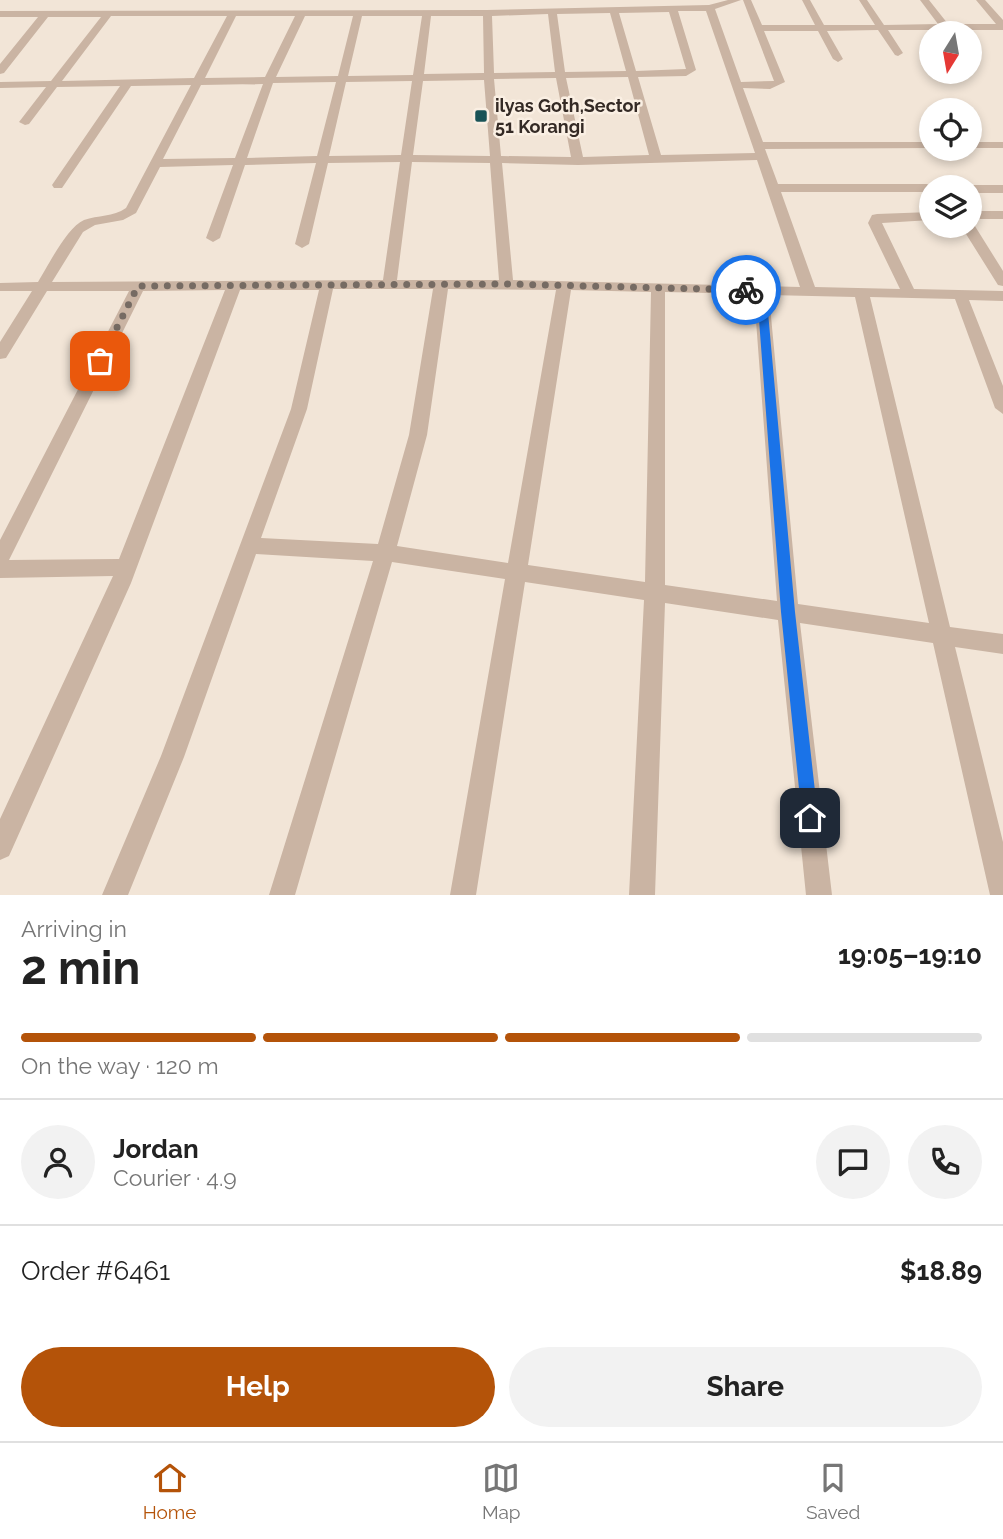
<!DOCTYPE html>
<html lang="en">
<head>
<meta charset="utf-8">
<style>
  body { margin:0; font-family:Raleway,sans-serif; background:#f2f2f2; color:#222; height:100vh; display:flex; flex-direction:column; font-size:26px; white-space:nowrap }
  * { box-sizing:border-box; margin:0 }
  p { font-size:23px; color:#767676 }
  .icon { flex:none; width:38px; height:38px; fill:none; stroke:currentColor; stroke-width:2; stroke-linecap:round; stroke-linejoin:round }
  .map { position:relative; height:895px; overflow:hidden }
  .panel { display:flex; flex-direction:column; background:#fff; flex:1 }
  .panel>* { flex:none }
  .needle { width:46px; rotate:191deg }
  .buttons { position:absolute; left:919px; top:21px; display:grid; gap:14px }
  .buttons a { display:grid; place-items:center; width:63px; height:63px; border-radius:50%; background:#fff; box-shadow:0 4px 10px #0003; font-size:35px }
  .pin { position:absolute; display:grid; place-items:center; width:60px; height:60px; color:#fff; margin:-30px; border-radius:14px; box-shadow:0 4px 10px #0006 }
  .courier { position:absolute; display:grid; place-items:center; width:70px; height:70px; margin:-35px; border:5px solid #1a73e8; border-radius:50%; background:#fff; color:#222; box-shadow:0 2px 9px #0007 }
  .overview em { font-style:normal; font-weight:700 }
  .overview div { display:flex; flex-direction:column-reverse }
  .overview { display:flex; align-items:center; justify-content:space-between; height:119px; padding:0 21px }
  h1 { font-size:46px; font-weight:700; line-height:52px }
  .bar { display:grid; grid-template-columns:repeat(4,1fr); gap:10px 7px; align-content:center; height:84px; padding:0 21px }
  .bar i { height:9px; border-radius:5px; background:#e0e0e0 }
  .bar .selected { background:#b45309 }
  .bar p { grid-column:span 4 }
  .line { display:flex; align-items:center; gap:18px; padding:0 21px; border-top:2px solid #e0e0e0 }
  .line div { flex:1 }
  .round { display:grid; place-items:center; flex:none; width:74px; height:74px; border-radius:37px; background:#f2f2f2 }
  .button { display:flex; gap:14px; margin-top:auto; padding:14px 21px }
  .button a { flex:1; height:80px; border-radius:42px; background:#b45309; color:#fff; font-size:28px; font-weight:700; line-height:80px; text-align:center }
  .button a+a { background:#f2f2f2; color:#222 }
  .tabs { display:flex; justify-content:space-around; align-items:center; height:98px; border-top:2px solid #e0e0e0; background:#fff; font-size:19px; color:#767676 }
  .tabs a { display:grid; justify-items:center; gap:4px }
  .tabs .selected { color:#b45309 }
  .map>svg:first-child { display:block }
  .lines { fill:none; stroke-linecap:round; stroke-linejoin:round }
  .minor { fill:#cab4a3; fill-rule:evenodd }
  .route { fill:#1a73e8 }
  .done { stroke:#766b63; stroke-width:7; stroke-dasharray:0 12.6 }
  .poi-dot { fill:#195357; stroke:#faefe3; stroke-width:2.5 }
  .labels { text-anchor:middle; stroke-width:5; stroke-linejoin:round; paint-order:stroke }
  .far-poi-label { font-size:18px; font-weight:bold; fill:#342a25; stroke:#faefe3; text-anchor:start }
</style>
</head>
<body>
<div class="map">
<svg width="1003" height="895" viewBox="0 0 1003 895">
  <rect width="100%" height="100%" fill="#f2e5d7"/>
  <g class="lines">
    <!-- minor -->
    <g class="minor">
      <path d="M728,0H741L715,9L741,82L774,81L743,0H751L762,25H815L802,0H810L824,25H875L859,0H867L884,25L938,24L920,0H929L948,24H996L976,0H985L1003,20V30H953L955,33H945L943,30H888L903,53L898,56L895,55L878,30L827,31L843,59L838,62L833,59L818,31H764L785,82L770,89L743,88L763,142H931V148L765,149L778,184H931L937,187H931V192H781L815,287L900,289L868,223L872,215L877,214L931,212V220L882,223L914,289L1003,291V301L969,300L1003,386V414L995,408L955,299L870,297L950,627L1003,634V654L955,647L1003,842V895H990L933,643L800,623L832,895H806L778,620L665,603L655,895H629L644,600L525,582L476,895H450L505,579L392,562L295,895H269L373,561L256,554L184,757L128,895H102L161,756L291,409L319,290H240L131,583L9,856L0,860V819L113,576L0,578V540L129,291H47L6,358L0,359V342L32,291H0V283L38,282C48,266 67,227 84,220C98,215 113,217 126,208L191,85L131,86L62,188H54L52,185L120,86L57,87L29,124L25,125L19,122L46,87L0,88V82L51,81L101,17H48L4,73L0,74V64L38,17H0V11L487,10L709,5ZM678,11H706L755,153L661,155L638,77L686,76L696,70ZM669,12L686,69L636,71L619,13ZM610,13L626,71L565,72L557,14ZM548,14L555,72L494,73L492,16ZM111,16H227L194,78L62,81ZM236,16H295L265,77L205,78ZM305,16H353L338,76L276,77ZM362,16H422L413,75L348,76ZM431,16H483L484,73L424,74ZM628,77L649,155L583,157L566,78ZM556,78L571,157L501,156L494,79ZM484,80L490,156L413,155L423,81ZM412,81L401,155L329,156L346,82ZM336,82L317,156L247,158L273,83ZM263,84L235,158L163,159L201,85ZM757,160L800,287L513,280L502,163L578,165ZM400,162L383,280L52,282L83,232L95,225L123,220L136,213L160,167L233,165L206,238L213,242L220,238L245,165L316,163L295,244L302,248L309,244L328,163ZM412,162L490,163L499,280H397ZM333,289H433L409,435L378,544L261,538L307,409ZM448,289L556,290L508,563L397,546L427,435ZM225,290L119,559L9,560L143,291ZM571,290L651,292L645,582L528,565ZM665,292L754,294L777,601L665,585ZM769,295L855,297L929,623L798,604Z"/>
      <polygon points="970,56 975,58 975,62 970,63"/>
      <rect x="970" y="142" width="33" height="6"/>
      <polygon points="970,185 1003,185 1003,193 970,193 970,187 965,187"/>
      <rect x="970" y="211" width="33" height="8"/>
      <polygon points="970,222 973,223 1003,271 1003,286 998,285 961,226 970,226"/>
    </g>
  </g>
  <!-- route -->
  <polygon class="route" points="761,287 766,290 795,612 818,818 816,824 810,826 805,824 802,818 781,612 757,293 741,290 746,287"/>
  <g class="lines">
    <!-- done -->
    <polyline class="done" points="100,361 138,286 506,284 746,290"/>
  </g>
  <!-- markers -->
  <rect class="poi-dot" x="474" y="109" width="14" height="14" rx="3.5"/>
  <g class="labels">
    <!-- far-poi labels -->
    <g class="far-poi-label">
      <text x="495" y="112">ilyas Goth,Sector<tspan x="495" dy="21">51 Korangi</tspan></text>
    </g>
  </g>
</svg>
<div class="buttons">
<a><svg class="needle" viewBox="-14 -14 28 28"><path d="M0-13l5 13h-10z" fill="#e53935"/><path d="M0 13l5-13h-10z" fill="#767676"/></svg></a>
<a><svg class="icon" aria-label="locate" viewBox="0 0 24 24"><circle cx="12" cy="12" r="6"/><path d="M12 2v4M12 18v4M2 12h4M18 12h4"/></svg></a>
<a><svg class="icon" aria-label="layers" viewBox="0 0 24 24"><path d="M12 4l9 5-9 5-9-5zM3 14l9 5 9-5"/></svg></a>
</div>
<div class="pin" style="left:100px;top:361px;background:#ea580c"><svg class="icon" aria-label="bag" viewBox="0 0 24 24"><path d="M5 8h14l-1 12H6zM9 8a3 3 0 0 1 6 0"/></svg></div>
<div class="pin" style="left:810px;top:818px;background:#1f2937"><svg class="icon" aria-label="home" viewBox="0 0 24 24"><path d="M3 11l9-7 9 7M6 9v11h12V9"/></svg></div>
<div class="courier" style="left:746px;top:290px"><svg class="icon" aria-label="bike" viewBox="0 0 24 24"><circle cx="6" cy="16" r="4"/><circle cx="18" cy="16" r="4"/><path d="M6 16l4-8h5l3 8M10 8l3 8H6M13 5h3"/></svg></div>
</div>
<section class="panel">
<div class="overview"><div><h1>2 min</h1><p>Arriving in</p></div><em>19:05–19:10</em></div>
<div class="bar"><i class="selected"></i><i class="selected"></i><i class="selected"></i><i></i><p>On the way · 120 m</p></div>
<div class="line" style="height:126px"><a class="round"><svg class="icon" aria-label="person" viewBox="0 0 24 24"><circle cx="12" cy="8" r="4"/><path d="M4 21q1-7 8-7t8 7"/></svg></a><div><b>Jordan</b><p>Courier · 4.9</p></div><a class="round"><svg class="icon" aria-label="chat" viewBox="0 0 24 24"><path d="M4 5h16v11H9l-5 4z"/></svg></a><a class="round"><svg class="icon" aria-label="phone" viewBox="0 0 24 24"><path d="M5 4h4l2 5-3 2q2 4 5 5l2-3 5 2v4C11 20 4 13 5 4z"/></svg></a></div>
<div class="line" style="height:91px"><div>Order #6461</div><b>$18.89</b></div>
<div class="button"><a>Help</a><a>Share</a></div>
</section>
<nav class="tabs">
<a class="selected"><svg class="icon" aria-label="home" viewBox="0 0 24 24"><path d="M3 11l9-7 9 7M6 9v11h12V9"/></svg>Home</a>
<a><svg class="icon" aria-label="map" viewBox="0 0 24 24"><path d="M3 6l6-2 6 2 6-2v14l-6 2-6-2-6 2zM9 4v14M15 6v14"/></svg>Map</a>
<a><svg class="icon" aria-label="saved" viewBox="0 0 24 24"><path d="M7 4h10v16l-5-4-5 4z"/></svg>Saved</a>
</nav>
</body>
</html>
